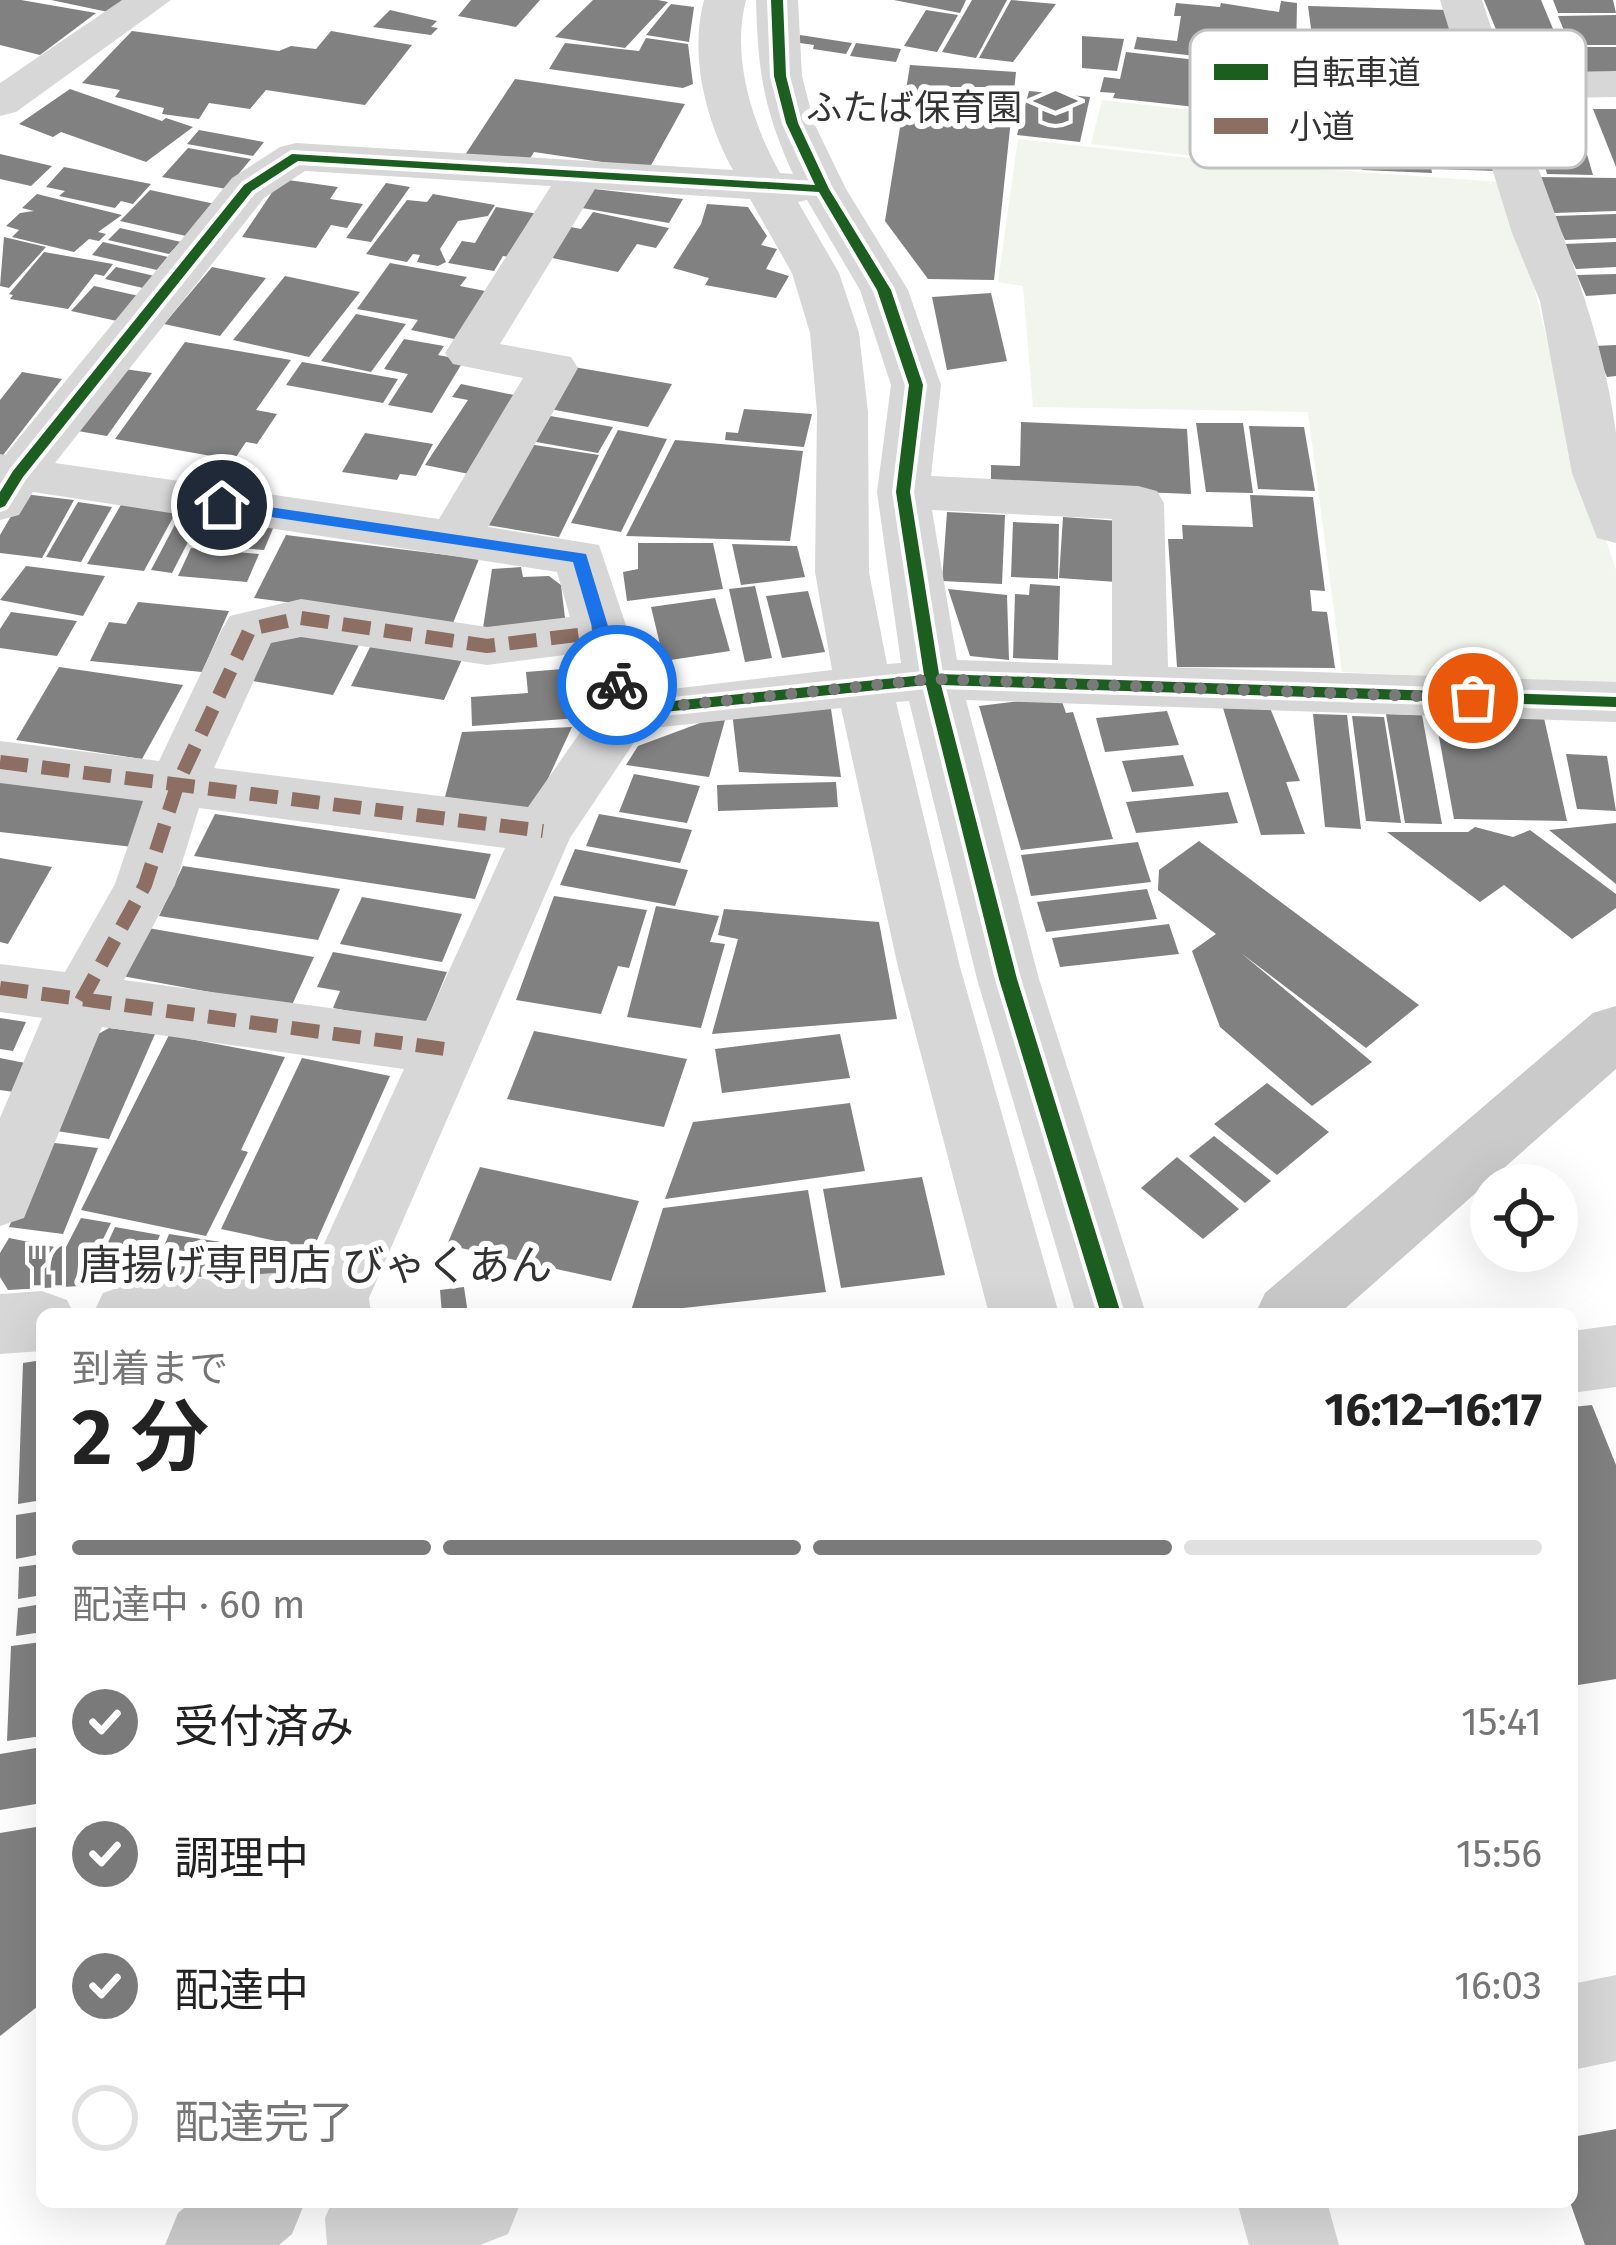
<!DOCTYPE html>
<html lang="ja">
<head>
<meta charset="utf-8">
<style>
  body { margin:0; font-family:"Fira Sans","Noto Sans JP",sans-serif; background:#f2f2f2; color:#222; height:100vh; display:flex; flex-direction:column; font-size:45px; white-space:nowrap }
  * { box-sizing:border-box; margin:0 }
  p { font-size:39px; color:#767676 }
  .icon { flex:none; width:66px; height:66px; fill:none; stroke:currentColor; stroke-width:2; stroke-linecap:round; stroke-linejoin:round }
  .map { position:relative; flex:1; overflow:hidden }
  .side { position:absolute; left:36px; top:1308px; width:1542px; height:900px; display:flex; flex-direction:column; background:#fff; border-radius:18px; box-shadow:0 12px 48px #0002 }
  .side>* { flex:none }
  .buttons { position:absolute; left:1470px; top:1164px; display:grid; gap:24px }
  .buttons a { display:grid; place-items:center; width:108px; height:108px; border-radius:50%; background:#fff; box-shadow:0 12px 48px #0002; font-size:60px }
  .pin { position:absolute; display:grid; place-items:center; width:102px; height:102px; color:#fff; margin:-51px; border:6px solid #fff; border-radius:50%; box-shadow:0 3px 12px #0007 }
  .courier { position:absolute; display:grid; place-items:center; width:120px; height:120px; margin:-60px; border:9px solid #1a73e8; border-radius:50%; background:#fff; color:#222; box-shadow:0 3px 15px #0007 }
  .summary em { font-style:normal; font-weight:700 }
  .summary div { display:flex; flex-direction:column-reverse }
  .summary { display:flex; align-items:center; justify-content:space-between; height:204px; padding:0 36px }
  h1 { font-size:78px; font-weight:700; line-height:90px }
  .bar { display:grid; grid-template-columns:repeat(4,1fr); gap:18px 12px; align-content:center; height:144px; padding:0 36px }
  .bar i { height:15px; border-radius:9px; background:#e0e0e0 }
  .bar .selected { background:#7a7a7a }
  .bar p { grid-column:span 4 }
  ol { padding:0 36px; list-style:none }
  li { display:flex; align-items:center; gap:36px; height:132px }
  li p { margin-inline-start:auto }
  li .icon { padding:12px; border-radius:50%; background:#7a7a7a; color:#fff; stroke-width:4 }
  li:last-child { color:#767676 }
  li i { width:66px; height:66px; border:6px solid #e0e0e0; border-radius:50% }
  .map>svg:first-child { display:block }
  .green { fill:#f1f5ed }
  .building { fill:#818181 }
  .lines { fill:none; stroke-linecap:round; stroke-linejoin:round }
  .minor { fill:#d7d7d7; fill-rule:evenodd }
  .major { fill:#cacaca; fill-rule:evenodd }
  .quiet { stroke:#8d6e63; stroke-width:14; stroke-dasharray:28 14; stroke-linecap:butt }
  .cycleway-casing { stroke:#fff; stroke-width:8 }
  .cycleway { fill:#1b5e20; fill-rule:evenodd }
  .route { fill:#1a73e8 }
  .done { stroke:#7a7a7a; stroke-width:12; stroke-dasharray:0 21.6 }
  .labels { text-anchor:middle; stroke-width:12; stroke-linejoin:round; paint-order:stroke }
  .far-poi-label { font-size:36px; fill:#333; stroke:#fff; text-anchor:end }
  .poi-label { font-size:42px; fill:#333; stroke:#fff; text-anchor:start }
  .key { fill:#fff; stroke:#c2c2c2; stroke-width:3 }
  .key-label { font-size:33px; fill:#333 }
</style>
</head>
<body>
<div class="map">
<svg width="1616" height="2245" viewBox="0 0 1616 2245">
  <rect width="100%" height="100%" fill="#fff"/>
  <!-- green -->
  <g class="green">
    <polygon points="1102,100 1245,116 1237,161 1091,144"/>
    <polygon points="1018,139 1235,163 1500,182 1532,278 1565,417 1616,570 1616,684 1342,672 1308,412 1033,407 1023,286 998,282"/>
  </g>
  <!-- building -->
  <g class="building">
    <polygon points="0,0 21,0 96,13 40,55 0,45"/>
    <polygon points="51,0 130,0 108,12"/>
    <polygon points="471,0 540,0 516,27 458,16"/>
    <polygon points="593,0 658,0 668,2 625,48 555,37"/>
    <polygon points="894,0 966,0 960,13"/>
    <polygon points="972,0 1007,0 976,58 942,52"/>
    <polygon points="1011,0 1056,4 1013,62 979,58"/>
    <polygon points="1484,0 1541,0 1556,36 1499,37"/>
    <polygon points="1553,0 1613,0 1616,13 1558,13"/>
    <polygon points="1281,1 1297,3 1296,55 1233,49 1231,60 1134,49 1137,37 1177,41 1181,16 1174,16 1176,3 1220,7 1221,3 1279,12"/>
    <polygon points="671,4 694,7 689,42 646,35"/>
    <polygon points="1308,6 1448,10 1454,44 1312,36"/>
    <polygon points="390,10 437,21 431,27 438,28 431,35 373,27"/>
    <polygon points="926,10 958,15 937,52 904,46"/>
    <polygon points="1616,15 1616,45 1570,45 1558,16"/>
    <polygon points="132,31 279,51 291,46 316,49 331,31 412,45 365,105 266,90 250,109 209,103 199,119 162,114 164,108 115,97 120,90 82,83"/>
    <polygon points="800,35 852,43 846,54 813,49 814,45 800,43"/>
    <polygon points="1082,36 1124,39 1117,71 1082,68"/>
    <polygon points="646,38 688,44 693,84 683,88 549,69 565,43 639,51"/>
    <polygon points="856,43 901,49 896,62 850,56"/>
    <polygon points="1547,47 1616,47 1616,77 1558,77"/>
    <polygon points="1126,52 1232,64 1223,110 1113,98 1115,93 1100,92 1104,77 1120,79"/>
    <polygon points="910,65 1016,72 994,280 928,279 885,221"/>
    <polygon points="515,79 685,104 649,169 534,152 528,162 465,155"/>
    <polygon points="70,89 162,121 166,118 193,127 146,162 61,132 53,137 19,124"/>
    <polygon points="1029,91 1090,97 1080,142 1017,135"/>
    <polygon points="1593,109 1616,109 1616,167"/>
    <polygon points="1532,119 1577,120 1593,175 1547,174"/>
    <polygon points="1357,129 1426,132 1432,173 1362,170"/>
    <polygon points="199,130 264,142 253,156 187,144"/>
    <polygon points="1431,142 1489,143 1496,171 1437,169"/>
    <polygon points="188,148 251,159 226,189 162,177"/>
    <polygon points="0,154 52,166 31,186 0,179"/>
    <polygon points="64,167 151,184 133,204 121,201 115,208 59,196 65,191 46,187"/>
    <polygon points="1538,177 1616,178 1616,211 1554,213"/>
    <polygon points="281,179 338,187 330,199 363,204 347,228 331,225 316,248 242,237"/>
    <polygon points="386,183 410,187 371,242 346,238"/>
    <polygon points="594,189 683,199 669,223 582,208"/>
    <polygon points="150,190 215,204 186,236 120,221"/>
    <polygon points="37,194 122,215 98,232 106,234 99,241 89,239 74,252 12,237 19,230 6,226 20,213 34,211 22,208"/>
    <polygon points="433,194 495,205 488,216 458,221 440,249 446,262 438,266 417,262 420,255 413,254 407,262 366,254 407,200 427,202"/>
    <polygon points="707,204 748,207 767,236 761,245 777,249 766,269 789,276 776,298 705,285 709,278 673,268 701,224"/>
    <polygon points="496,207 545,215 518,258 503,256 494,271 448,263 462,241 475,243"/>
    <polygon points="593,212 669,228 656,248 637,244 618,272 543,256 566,226 581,229"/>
    <polygon points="1616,214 1616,238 1565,240 1554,216"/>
    <polygon points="120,228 181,242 169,254 108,240"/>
    <polygon points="4,237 46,247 9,288 0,286"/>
    <polygon points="103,242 168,257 157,270 92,255"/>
    <polygon points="1616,242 1616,267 1576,269 1564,244"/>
    <polygon points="44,252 113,264 104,276 95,274 68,309 10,299 13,295 9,294"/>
    <polygon points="390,263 467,277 460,286 490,292 459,340 411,330 418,320 357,309"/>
    <polygon points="116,267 159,277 147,289 105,279"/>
    <polygon points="212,267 266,278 220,336 164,324"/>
    <polygon points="1616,274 1616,294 1586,296 1577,275"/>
    <polygon points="285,276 360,292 309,357 233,340"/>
    <polygon points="94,286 139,296 117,321 71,311"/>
    <polygon points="991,293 1007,361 947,370 932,297"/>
    <polygon points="356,314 406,324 371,372 321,361"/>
    <polygon points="404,339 444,346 438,355 464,360 432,413 388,405 408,374 384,369"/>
    <polygon points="185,342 291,360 256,410 277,414 257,444 246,442 234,460 115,439"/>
    <polygon points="1616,345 1616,376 1607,377 1594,346"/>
    <polygon points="302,362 398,379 383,403 286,385"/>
    <polygon points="568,366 672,384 648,427 544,408"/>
    <polygon points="118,368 152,373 107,436 72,430"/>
    <polygon points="22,372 62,379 0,459 0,400"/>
    <polygon points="461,384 519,396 469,474 425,465 468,400 452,397"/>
    <polygon points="744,409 812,414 804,447 725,440 726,432 738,433"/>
    <polygon points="539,414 613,427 598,453 525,440"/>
    <polygon points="1021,422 1187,429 1191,494 991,486 991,465 1020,466"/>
    <polygon points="1196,423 1243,423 1253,493 1206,492"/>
    <polygon points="1249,426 1304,427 1315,491 1258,489"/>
    <polygon points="618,430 667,439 621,532 571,523"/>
    <polygon points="365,433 433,444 416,476 400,474 397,480 342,472"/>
    <polygon points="675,440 803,451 790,541 626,536"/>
    <polygon points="522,443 599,455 559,537 481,524"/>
    <polygon points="24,494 74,500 42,558 0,553 0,535"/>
    <polygon points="1250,495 1313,497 1325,591 1310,590 1312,611 1327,612 1335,668 1177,667 1168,539 1183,539 1182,525 1253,527"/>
    <polygon points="78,502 112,507 81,562 46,557"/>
    <polygon points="122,503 177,510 144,571 87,564"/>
    <polygon points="947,512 1005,515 1002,584 942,581"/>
    <polygon points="181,513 202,515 172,573 151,570"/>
    <polygon points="1063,517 1119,521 1117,582 1059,578"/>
    <polygon points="202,520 274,526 264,550 192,544"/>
    <polygon points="1013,522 1059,524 1058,579 1011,577"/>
    <polygon points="286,535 479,559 453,623 254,598"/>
    <polygon points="638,543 713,543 723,589 627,601 623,572 638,569"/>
    <polygon points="732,544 797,546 805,577 741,585"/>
    <polygon points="191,548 259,554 247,582 178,576"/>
    <polygon points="26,566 105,576 83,616 0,600"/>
    <polygon points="521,567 523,577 549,576 561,585 566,626 483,628 492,569"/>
    <polygon points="1030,584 1060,586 1058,660 1013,658 1015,594 1029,595"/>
    <polygon points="755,586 772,658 745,662 729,589"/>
    <polygon points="948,589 1007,595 1009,660 970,656"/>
    <polygon points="808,591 825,652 782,658 766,596"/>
    <polygon points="715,598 730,651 664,661 651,607"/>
    <polygon points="138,602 229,611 202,672 90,661 109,622 126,624"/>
    <polygon points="11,612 77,621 57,656 0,648 0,629"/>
    <polygon points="269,630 359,645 333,695 241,679"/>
    <polygon points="373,641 464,655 444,700 351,686"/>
    <polygon points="59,667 183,685 142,759 16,740"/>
    <polygon points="575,668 578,718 472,726 471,697 528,693 526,672"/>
    <polygon points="1060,696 1066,713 1073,712 1113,839 1021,850 979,706"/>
    <polygon points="830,702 841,777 739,772 732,712"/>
    <polygon points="1223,708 1270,708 1300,781 1286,782 1305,834 1261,835"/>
    <polygon points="1167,711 1179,745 1105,752 1096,718"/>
    <polygon points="727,713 709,777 626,765 638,746"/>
    <polygon points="1313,714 1347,715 1361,829 1325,827"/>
    <polygon points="1386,714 1422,715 1442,824 1405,823"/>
    <polygon points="1435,715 1544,718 1567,821 1454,819"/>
    <polygon points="1352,716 1384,717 1401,823 1366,821"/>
    <polygon points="572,727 533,811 445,797 462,732"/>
    <polygon points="1566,754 1607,756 1616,811 1577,809"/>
    <polygon points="1183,755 1194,786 1132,792 1122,761"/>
    <polygon points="634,774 700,786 687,823 619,812"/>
    <polygon points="0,775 139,790 151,805 133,847 0,832"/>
    <polygon points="836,782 838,807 718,811 717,785"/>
    <polygon points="1228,792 1238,823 1136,833 1126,802"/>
    <polygon points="215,814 491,854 475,899 194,856"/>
    <polygon points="599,814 692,830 680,863 586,846"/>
    <polygon points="1616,823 1616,884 1549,830"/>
    <polygon points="1475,827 1513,837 1530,830 1616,894 1616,908 1572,939 1504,885 1480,902 1387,832 1468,832"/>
    <polygon points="1199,841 1419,1005 1366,1048 1241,953 1372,1062 1312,1106 1220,1027 1192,951 1216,934 1158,890 1159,870"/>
    <polygon points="1138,842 1151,882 1031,896 1021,855"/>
    <polygon points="575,849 688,870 675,906 560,885"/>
    <polygon points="0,858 52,867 8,944 0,942"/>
    <polygon points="183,866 340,889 318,940 159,916"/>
    <polygon points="1147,889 1157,919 1046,932 1037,902"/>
    <polygon points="554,896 647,910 629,968 618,966 601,1014 516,1000"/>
    <polygon points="362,897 462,914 442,962 340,944"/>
    <polygon points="656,906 719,916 710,942 725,944 701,1028 627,1017"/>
    <polygon points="724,909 879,922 897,1019 712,1034 738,939 718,935"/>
    <polygon points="1169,924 1179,954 1060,967 1052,938"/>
    <polygon points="148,928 314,957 291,1007 122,976"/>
    <polygon points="333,952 447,972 425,1025 333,1008 340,991 317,987"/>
    <polygon points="0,1018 26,1022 13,1051 0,1049"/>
    <polygon points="109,1028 155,1034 109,1139 50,1130 91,1038"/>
    <polygon points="534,1031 687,1059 664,1127 507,1099"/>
    <polygon points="840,1034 850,1078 722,1093 715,1049"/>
    <polygon points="169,1035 285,1057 241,1150 248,1152 206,1236 81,1210"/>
    <polygon points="0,1058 30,1064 14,1092 0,1090"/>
    <polygon points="302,1058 390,1076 313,1249 221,1229"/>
    <polygon points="1267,1083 1329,1132 1277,1175 1214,1124"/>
    <polygon points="850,1103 865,1171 665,1199 693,1122"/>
    <polygon points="1214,1136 1271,1181 1245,1203 1189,1156"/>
    <polygon points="46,1142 98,1148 63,1234 9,1227"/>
    <polygon points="1177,1157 1239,1209 1203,1239 1141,1188"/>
    <polygon points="480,1167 639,1201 611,1281 447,1245"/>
    <polygon points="922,1177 945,1275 841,1288 823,1189"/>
    <polygon points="808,1190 826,1292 630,1314 663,1208"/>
    <polygon points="81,1218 111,1223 80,1286 8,1290 0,1277 0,1253 9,1238 65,1249"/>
    <polygon points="115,1227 160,1235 141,1278 90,1282"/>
    <polygon points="169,1234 310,1256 268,1278 152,1276"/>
    <polygon points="464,1287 468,1314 442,1314 440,1290"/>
    <polygon points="42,1360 42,1500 18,1504 23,1363"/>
    <polygon points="1592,1405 1616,1465 1616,1679 1572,1686 1572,1407"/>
    <polygon points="42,1511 42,1554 16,1559 16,1515"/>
    <polygon points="42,1564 42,1595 18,1599 19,1567"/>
    <polygon points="42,1604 42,1632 16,1636 18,1608"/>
    <polygon points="42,1642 42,1736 7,1741 11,1646"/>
    <polygon points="42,1747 42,1803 0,1810 0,1754"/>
    <polygon points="42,1826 42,2003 0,2036 0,1833"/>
    <polygon points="1616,2129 1616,2245 1585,2245 1570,2202 1572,2137"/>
  </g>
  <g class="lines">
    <!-- minor -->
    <g class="minor">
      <polygon points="122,0 171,0 16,112 0,116 0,83"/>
      <path d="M704,0H746C731,57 752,123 780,173L793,174C763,107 758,72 756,0H798L802,76L814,123L846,189L908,290L941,385L931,476L1138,486L1157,491L1164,503L1168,667L1616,682V722L966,700L1039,979L1146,1314H1076L977,979L909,701L896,702L960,967L1059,1314H989L898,967L841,708L643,729L570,838L369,1298L371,1314H93L103,1293L128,1284L312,1270L404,1069L102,1027L24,1218L0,1226V1118L42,1018L0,1012V964L65,972L115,884L143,801L0,783V741L159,761L222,629L230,616L301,599L487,627L570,617L557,572L33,492L19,515L0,520V454L5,455L232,178L280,147L296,143L733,170C706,121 689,55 704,0ZM305,171L551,186L445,353L453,364L523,378L439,519L55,463L264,198ZM595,189L750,199L792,273L810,333L817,412L815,572L832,670L605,697L528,807L214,768L271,643L301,637L487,665L580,653L594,687L614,692L634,687L642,673L599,545L488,527L578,368L571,357L500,344ZM807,200L860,290L891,385L877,492L901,663L887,664L869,572L868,412L859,333L839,273L798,202ZM932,510L1112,519V665L957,660ZM199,808L505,848L426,1021L124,980L175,885Z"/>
      <path d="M1440,0H1482L1506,73L1616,71V97L1514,99C1550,209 1601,317 1616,433C1616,468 1616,507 1616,543L1597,538L1572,473L1540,301L1512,233Z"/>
      <polygon points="42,1291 67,1300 74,1314 42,1314 42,1351 0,1354 0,1294"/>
      <polygon points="1616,1325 1616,1387 1572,1393 1572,1331"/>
      <polygon points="1616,1975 1616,2061 1572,2070 1572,1984"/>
      <polygon points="332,2202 521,2202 508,2234 480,2245 327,2245 325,2218"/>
      <polygon points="1237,2202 1327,2202 1339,2245 1249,2245"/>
    </g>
    <!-- major -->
    <g class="major">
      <polygon points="1616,1006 1616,1069 1339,1314 1255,1314 1265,1293 1593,1013"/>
      <polygon points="191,2202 305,2202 292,2234 279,2245 165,2245 178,2213"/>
    </g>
    <!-- quiet -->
    <g class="quiet">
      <polyline points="0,762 543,831"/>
      <polyline points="0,988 445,1049"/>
      <polyline points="81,1001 145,885 178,783 250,629 301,618 487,646 602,632"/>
    </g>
    <defs>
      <polygon id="cycleway" points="771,0 783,0 786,76 798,123 829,189 891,290 923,385 910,492 939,674 1616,697 1616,707 941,685 1017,979 1121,1314 1101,1314 999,979 926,685 625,716 617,711 625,706 924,675 896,492 909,385 877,290 819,192 298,161 252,191 23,477 5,506 0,508 0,492 13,471 244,185 292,154 815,185 786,123 774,76"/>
    </defs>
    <!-- cycleway casing -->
    <use href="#cycleway" class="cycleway-casing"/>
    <!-- cycleway -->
    <use href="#cycleway" class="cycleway"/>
  </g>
  <!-- route -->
  <polygon class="route" points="222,500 586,554 626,685 617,691 609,685 573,562 217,509 217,502"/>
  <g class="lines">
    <!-- done -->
    <polyline class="done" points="617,685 625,711 932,679 1473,698"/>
  </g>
  <!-- icons -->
  <defs>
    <symbol id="school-bare" viewBox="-9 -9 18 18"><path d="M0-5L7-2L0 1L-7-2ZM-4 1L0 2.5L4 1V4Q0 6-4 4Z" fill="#7a7a7a" stroke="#fff" stroke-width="2.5" paint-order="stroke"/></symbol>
    <symbol id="restaurant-bare" viewBox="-9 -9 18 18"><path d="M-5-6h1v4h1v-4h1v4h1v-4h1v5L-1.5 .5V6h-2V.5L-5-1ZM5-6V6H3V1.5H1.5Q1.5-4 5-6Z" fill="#7a7a7a" stroke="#fff" stroke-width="2.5" paint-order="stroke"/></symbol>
  </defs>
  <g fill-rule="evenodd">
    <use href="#school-bare" x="1026" y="78" width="59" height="59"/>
    <use href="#restaurant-bare" x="16" y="1236" width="59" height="59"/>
  </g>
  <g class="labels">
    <!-- far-poi labels -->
    <g class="far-poi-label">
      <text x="1022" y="120">ふたば保育園</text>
    </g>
    <!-- poi labels -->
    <g class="poi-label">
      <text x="79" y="1280">唐揚げ専門店 びゃくあん</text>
    </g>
  </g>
  <!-- legend -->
  <rect x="1190" y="30" width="396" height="138" rx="18" class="key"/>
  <rect x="1214" y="64" width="54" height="16" fill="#1b5e20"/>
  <rect x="1214" y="118" width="54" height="16" fill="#8d6e63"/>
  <g class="key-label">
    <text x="1289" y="84">自転車道</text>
    <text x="1289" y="138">小道</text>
  </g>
</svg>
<div class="buttons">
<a><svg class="icon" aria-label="locate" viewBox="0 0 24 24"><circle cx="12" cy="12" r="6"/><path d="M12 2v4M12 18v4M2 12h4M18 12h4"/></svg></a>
</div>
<div class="pin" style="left:1473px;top:698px;background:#ea580c"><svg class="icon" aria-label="bag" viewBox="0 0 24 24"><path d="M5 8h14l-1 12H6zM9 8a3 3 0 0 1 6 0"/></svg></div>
<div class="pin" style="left:222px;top:505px;background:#1f2937"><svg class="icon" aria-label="home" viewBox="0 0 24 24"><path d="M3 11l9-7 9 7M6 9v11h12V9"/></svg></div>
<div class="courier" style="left:617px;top:685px"><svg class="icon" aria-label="bike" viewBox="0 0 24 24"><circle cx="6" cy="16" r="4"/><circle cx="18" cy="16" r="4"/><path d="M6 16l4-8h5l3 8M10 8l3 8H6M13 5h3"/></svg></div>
<section class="side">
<div class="summary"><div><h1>2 分</h1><p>到着まで</p></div><em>16:12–16:17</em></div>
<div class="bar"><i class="selected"></i><i class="selected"></i><i class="selected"></i><i></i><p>配達中 · 60 m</p></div>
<ol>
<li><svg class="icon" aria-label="check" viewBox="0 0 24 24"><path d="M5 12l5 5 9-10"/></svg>受付済み<p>15:41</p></li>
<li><svg class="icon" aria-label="check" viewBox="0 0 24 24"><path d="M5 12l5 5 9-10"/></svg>調理中<p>15:56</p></li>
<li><svg class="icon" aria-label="check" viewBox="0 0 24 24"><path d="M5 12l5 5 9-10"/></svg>配達中<p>16:03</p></li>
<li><i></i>配達完了</li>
</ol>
</section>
</div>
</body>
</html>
